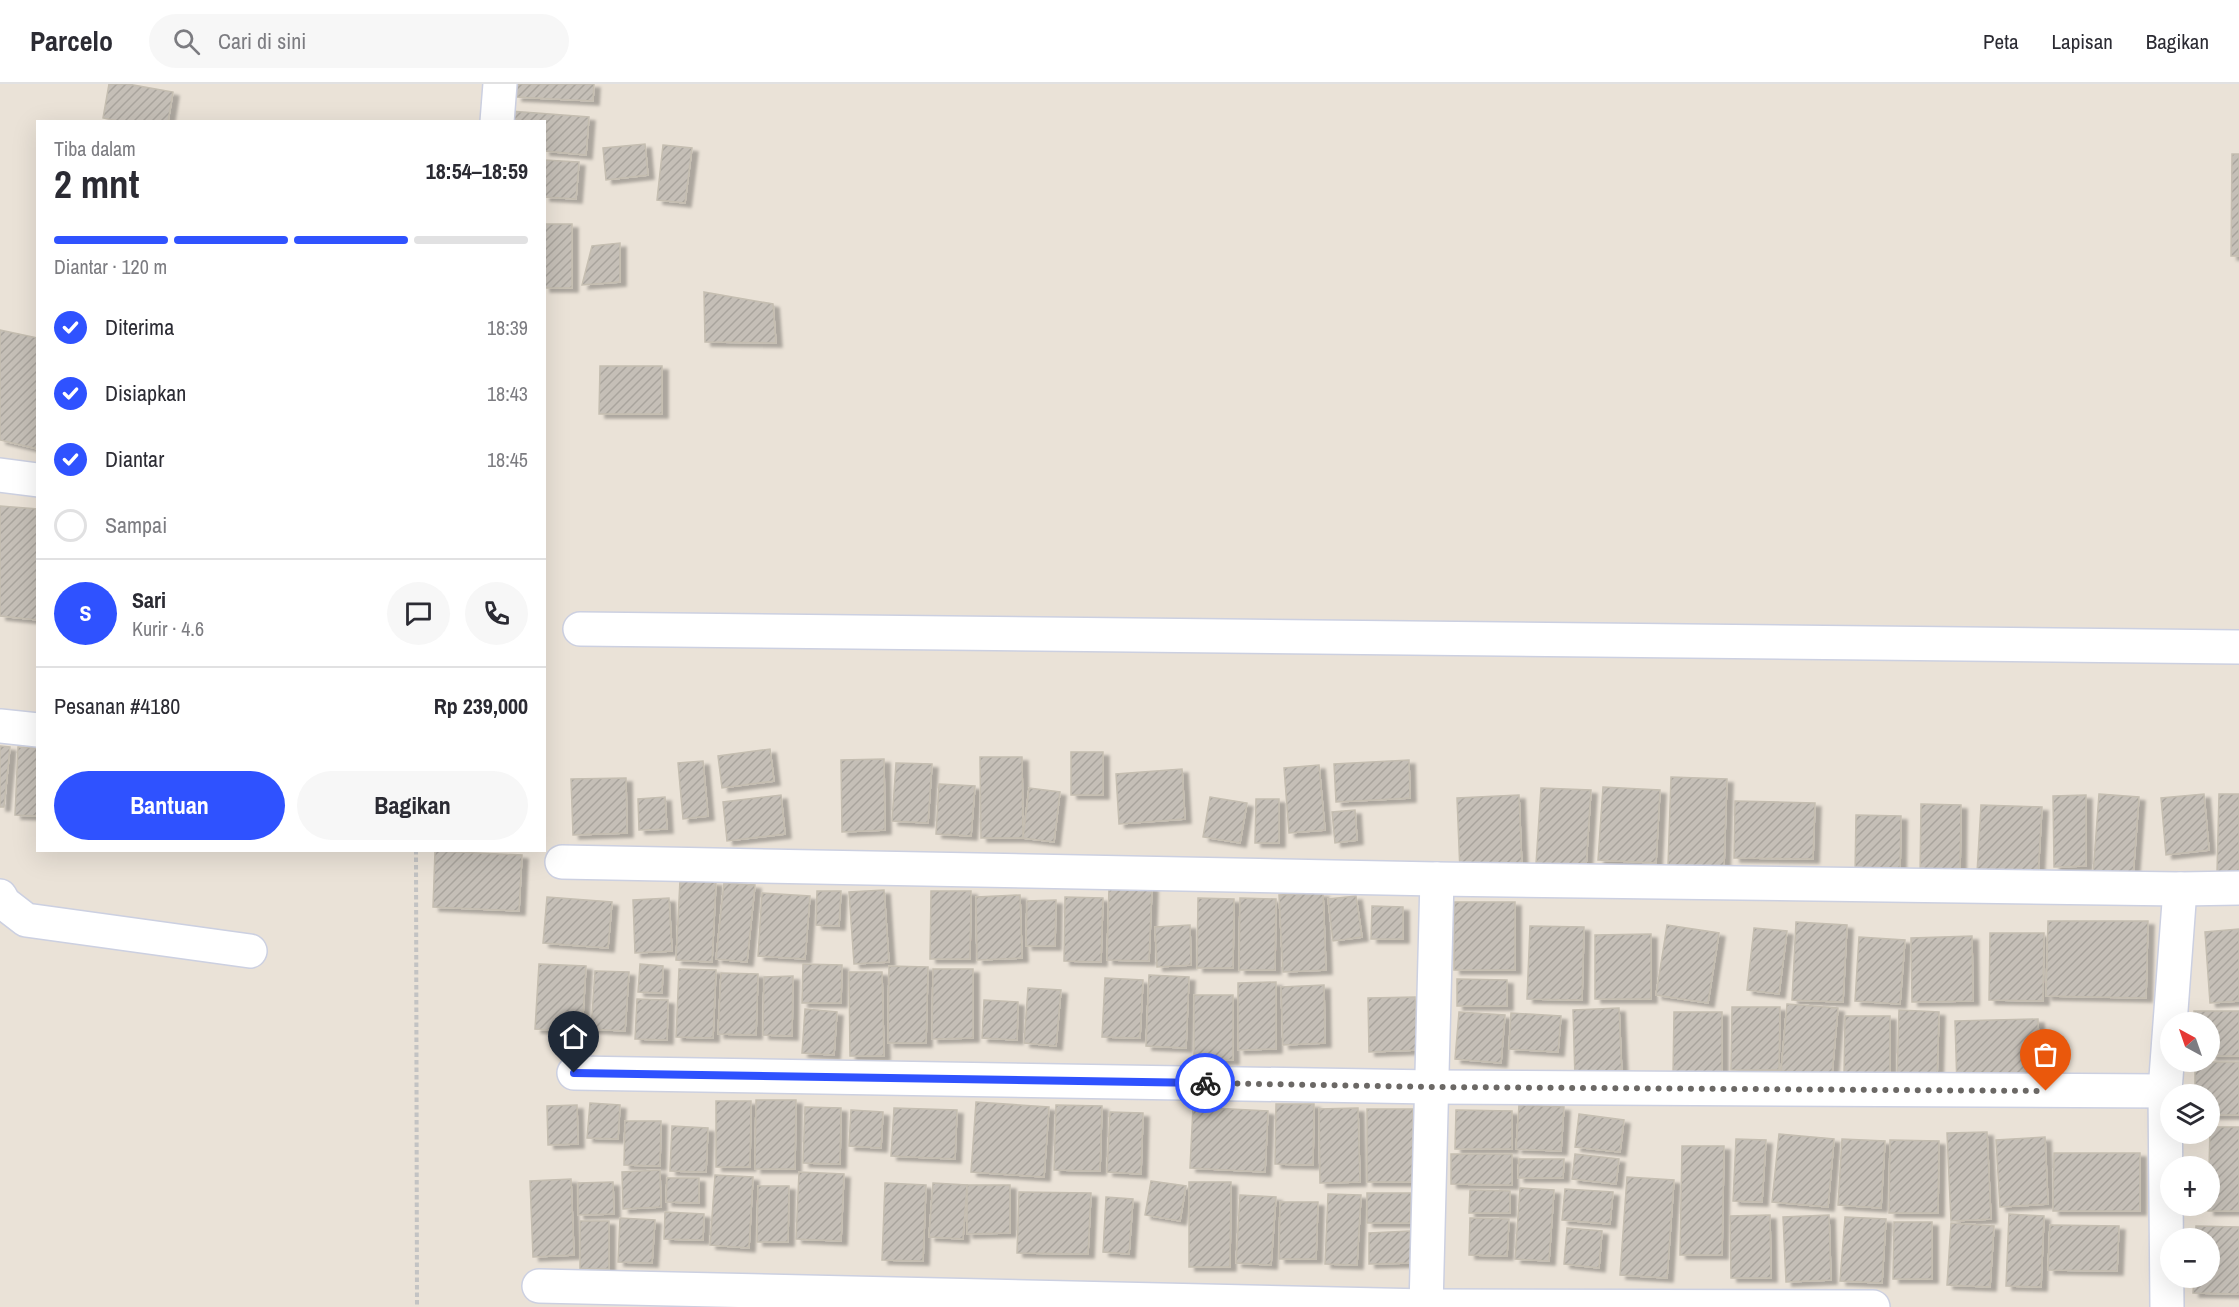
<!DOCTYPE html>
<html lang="id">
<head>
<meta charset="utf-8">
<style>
  body { margin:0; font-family:"Archivo Narrow",sans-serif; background:#f7f7f7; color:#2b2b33; height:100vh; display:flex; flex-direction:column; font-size:22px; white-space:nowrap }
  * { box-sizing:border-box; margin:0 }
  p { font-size:20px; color:#7c7c81 }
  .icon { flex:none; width:33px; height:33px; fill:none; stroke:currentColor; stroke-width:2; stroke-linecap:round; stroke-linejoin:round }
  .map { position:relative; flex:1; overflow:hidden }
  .panel { position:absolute; left:36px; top:36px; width:510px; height:732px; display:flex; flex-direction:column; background:#fff; border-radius:0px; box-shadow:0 6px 24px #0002 }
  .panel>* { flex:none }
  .needle { width:39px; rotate:320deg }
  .buttons { position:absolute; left:2160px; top:928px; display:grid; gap:12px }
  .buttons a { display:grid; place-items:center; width:60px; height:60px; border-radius:50%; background:#fff; box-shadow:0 6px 24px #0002; font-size:30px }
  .pin { position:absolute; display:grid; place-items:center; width:51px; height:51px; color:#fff; margin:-62px -26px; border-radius:50% 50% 50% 0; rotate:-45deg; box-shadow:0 0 6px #0007 }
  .pin .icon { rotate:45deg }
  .courier { position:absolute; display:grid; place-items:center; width:60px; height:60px; margin:-30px; border:4px solid #2f52ff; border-radius:50%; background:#fff; color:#222; box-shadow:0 2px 8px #0007 }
  .head em { font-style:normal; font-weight:700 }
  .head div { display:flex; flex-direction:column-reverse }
  .head { display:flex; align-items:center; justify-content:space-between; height:102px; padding:0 18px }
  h1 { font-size:39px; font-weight:700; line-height:45px }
  .bar { display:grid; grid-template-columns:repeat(4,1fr); gap:9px 6px; align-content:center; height:72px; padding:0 18px }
  .bar i { height:8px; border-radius:4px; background:#e1e1e2 }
  .bar .on { background:#2f52ff }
  .bar p { grid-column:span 4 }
  .line { display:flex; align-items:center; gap:15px; padding:0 18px; border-top:2px solid #e1e1e2 }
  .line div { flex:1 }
  .round { display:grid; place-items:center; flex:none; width:63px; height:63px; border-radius:32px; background:#f7f7f7 }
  ol { padding:0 18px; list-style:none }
  li { display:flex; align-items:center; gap:18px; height:66px }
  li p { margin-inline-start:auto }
  li .icon { padding:6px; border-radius:50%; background:#2f52ff; color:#fff; stroke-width:4 }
  li:last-child { color:#7c7c81 }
  li i { width:33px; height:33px; border:3px solid #e1e1e2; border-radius:50% }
  .action { display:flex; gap:12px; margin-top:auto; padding:12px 18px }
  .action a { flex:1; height:69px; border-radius:36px; background:#2f52ff; color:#fff; font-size:24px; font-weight:700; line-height:69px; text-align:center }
  .action a+a { background:#f7f7f7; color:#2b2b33 }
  header { display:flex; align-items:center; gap:36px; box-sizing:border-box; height:84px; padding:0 30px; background:#fff; border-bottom:2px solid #e1e1e2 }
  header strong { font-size:28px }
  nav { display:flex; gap:33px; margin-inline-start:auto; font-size:21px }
  .search { width:420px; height:54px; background:#f7f7f7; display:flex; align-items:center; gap:15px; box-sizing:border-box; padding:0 21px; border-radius:33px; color:#7c7c81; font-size:22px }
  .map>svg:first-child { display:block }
  .building { fill:url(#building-hatch); stroke:#c5beb1; stroke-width:1.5; filter:url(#shadow) }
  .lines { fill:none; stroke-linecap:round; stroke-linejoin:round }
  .minor-casing { stroke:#ccd0e1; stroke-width:36 }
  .path { stroke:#c3c3c3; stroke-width:4; stroke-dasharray:4.5 3; stroke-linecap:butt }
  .minor { stroke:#fff; stroke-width:33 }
  .done { stroke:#6b6865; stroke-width:6; stroke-dasharray:0 10.8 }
  .route { stroke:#2f52ff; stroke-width:8 }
</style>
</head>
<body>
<header>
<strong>Parcelo</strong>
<div class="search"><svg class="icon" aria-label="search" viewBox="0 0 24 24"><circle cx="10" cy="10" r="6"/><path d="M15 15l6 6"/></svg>Cari di sini</div>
<nav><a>Peta</a><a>Lapisan</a><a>Bagikan</a></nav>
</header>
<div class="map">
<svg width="2239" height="1223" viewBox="0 0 2239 1223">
  <defs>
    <pattern id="building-hatch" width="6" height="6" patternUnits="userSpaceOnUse" patternTransform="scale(1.5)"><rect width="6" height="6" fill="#c5bfb7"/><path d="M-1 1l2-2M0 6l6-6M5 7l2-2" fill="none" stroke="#a9a49d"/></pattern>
    <filter id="shadow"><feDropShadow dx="6" dy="4" stdDeviation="1.5" flood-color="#0004"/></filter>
  </defs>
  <rect width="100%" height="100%" fill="#eae2d7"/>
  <!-- building -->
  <g class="building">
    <polygon points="109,0 128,0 173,8 168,38 122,38 103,34"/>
    <polygon points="517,0 594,0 593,17 516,13"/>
    <polygon points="510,27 589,33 586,71 544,67 544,38 509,38"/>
    <polygon points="645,60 648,91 606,96 603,64"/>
    <polygon points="663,61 692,64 685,119 657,116"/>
    <polygon points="2232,70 2239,70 2239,172 2231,172"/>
    <polygon points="544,76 579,78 576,115 544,113"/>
    <rect x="544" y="140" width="28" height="64"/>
    <polygon points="620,159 620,198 582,201 592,162"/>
    <polygon points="704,208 773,220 776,259 705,258"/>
    <polygon points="0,246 38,254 38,365 0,356"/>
    <polygon points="600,282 662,282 662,330 599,330"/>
    <polygon points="0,422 38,425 38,536 0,532"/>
    <polygon points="0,662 10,663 4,723 0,723"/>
    <polygon points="18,663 38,664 38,732 15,731"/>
    <polygon points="770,665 774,697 722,704 718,672"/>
    <rect x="1071" y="668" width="32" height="43"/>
    <polygon points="980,673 1022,673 1023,754 981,754"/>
    <polygon points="884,675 885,746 842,748 841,676"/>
    <polygon points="1409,676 1410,714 1336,718 1334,680"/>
    <polygon points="703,677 708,732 683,735 678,679"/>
    <polygon points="896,679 932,680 928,739 892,737"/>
    <polygon points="1319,681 1325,746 1289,749 1284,684"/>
    <polygon points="1182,685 1185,735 1119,740 1116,690"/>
    <polygon points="1671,693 1727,695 1724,783 1668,782"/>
    <polygon points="626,694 627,749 573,751 571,695"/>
    <polygon points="939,700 975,702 971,752 936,750"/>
    <polygon points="1603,703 1660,706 1656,779 1598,776"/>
    <polygon points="1029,704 1060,708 1054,758 1023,754"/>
    <polygon points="1541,704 1591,706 1586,783 1536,780"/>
    <polygon points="2099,710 2139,713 2133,793 2093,790"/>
    <polygon points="2204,710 2209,766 2166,771 2161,714"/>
    <polygon points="2219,710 2239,710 2239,789 2217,789"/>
    <polygon points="781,711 785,750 727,757 723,718"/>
    <polygon points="1519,711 1522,785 1460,788 1457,714"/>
    <polygon points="2086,711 2086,782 2054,783 2053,712"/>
    <polygon points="665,713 667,745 639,746 638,715"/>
    <polygon points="1210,713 1247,719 1240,759 1203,753"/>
    <polygon points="1256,715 1279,715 1279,759 1255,759"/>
    <polygon points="1735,717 1815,719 1813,775 1734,774"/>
    <polygon points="1921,720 1961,721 1960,793 1920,793"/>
    <polygon points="1981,721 2042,723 2038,792 1977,789"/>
    <polygon points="1355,726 1357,756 1335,759 1332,728"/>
    <polygon points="1856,731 1901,732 1900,791 1855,791"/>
    <polygon points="435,767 522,771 519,827 433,823"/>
    <polygon points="680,796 716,798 712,878 676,876"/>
    <polygon points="724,799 755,801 747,878 716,875"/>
    <polygon points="1109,802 1152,803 1149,877 1107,876"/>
    <polygon points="884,806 889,878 854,880 849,808"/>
    <polygon points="817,807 841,807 839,842 816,841"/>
    <polygon points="931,807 971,807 970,875 930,875"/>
    <polygon points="762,809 810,812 805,875 758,872"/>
    <polygon points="1323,809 1326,886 1283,888 1279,811"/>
    <polygon points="1020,811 1022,874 977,876 976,813"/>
    <polygon points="1356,812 1362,853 1333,857 1328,815"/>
    <polygon points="547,813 612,818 608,864 543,859"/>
    <polygon points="1065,813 1103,814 1101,878 1064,877"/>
    <polygon points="669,814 672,867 635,869 633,816"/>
    <polygon points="1198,814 1234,815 1233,884 1197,884"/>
    <polygon points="1240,814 1276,815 1275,886 1239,886"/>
    <polygon points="1056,816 1055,862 1026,862 1027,817"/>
    <rect x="1454" y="818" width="61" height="68"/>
    <polygon points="1372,822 1403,823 1403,855 1371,855"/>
    <polygon points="2048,837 2148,837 2146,914 2046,912"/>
    <polygon points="1796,838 1847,841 1843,918 1792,916"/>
    <polygon points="1190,841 1191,881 1157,883 1155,843"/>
    <polygon points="1667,841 1719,849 1708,919 1656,911"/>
    <polygon points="1530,842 1584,843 1582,916 1527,915"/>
    <polygon points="1754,844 1787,847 1779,910 1747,906"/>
    <polygon points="2239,845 2239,917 2210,919 2205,848"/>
    <polygon points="1990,849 2044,849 2043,917 1989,916"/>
    <polygon points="1651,850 1651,915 1595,915 1595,851"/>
    <polygon points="1972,852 1973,917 1912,918 1911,854"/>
    <polygon points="1859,853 1905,856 1900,920 1855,917"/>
    <polygon points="539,880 586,882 582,948 535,945"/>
    <polygon points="640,880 663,882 662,909 638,908"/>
    <polygon points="803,880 842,881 841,919 802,919"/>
    <polygon points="889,882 928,883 926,959 888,959"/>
    <polygon points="679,885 716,886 713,954 676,953"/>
    <polygon points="933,885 973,885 973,954 932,955"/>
    <polygon points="595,887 629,888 625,947 591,945"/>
    <polygon points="849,888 882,888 884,972 850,972"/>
    <polygon points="721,889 758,890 756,951 718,950"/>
    <polygon points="1149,891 1189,893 1186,964 1146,962"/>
    <polygon points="793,892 792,952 763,951 764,893"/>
    <polygon points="1105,894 1143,896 1140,954 1102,953"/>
    <polygon points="1457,895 1507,896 1507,922 1457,922"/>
    <polygon points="1276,898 1276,965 1238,966 1238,899"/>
    <polygon points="1324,901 1325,959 1283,961 1281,903"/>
    <polygon points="1028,904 1061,906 1056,962 1024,959"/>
    <rect x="1194" y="911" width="39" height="65"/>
    <polygon points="1415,913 1417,966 1369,968 1368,914"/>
    <polygon points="637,915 668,916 667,956 635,955"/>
    <polygon points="984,916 1018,918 1017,956 982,954"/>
    <polygon points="1787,920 1838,924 1832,991 1781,987"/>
    <polygon points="1732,923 1780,923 1779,986 1731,986"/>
    <polygon points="1619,924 1622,992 1575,995 1573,926"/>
    <polygon points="805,925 837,928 834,971 802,969"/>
    <polygon points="1899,926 1939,928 1937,996 1897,995"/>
    <polygon points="2194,927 2239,927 2239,972 2210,972 2210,939 2194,939"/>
    <polygon points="1459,928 1505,931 1501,979 1455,975"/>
    <polygon points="1674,928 1722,928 1722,992 1673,992"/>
    <polygon points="1511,929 1561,932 1558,968 1509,965"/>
    <polygon points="1845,932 1890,932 1890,991 1844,991"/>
    <polygon points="2038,935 2040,1001 1957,1003 1955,937"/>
    <polygon points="2195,978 2239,978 2239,1031 2210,1031 2210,1011 2195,1011"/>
    <polygon points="756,1016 796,1016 795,1085 755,1085"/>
    <polygon points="716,1017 751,1017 750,1083 716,1083"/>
    <polygon points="976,1018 1049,1023 1044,1093 971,1088"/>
    <polygon points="590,1019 620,1021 618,1055 587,1054"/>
    <polygon points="1276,1020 1314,1020 1313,1081 1275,1080"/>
    <polygon points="577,1021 578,1060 548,1061 547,1022"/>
    <polygon points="1056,1021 1102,1022 1100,1087 1054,1086"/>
    <polygon points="1519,1021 1564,1023 1561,1067 1516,1065"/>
    <polygon points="805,1023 841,1024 840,1080 803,1079"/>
    <polygon points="1193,1023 1268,1027 1265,1088 1190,1084"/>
    <polygon points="894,1024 957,1026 955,1075 891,1072"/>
    <polygon points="1358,1024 1360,1098 1320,1099 1319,1025"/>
    <polygon points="1367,1025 1413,1025 1412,1098 1367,1098"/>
    <polygon points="851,1026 883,1028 881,1064 849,1062"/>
    <polygon points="1456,1026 1512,1027 1512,1065 1455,1065"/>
    <polygon points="1110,1028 1143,1029 1141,1090 1107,1088"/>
    <polygon points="1579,1030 1624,1036 1620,1068 1575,1063"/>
    <polygon points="625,1037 661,1037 660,1082 624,1081"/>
    <polygon points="672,1042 708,1044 706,1088 670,1087"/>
    <polygon points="2210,1043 2239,1043 2239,1127 2208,1127"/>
    <polygon points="1987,1048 1991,1135 1951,1137 1947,1049"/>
    <polygon points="1779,1050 1834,1055 1828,1123 1772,1118"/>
    <polygon points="2045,1053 2048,1120 2000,1123 1996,1056"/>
    <polygon points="1736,1055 1766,1056 1762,1118 1733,1117"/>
    <polygon points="1842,1055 1885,1057 1881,1124 1838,1121"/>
    <polygon points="1890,1056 1939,1057 1938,1129 1889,1129"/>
    <polygon points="1682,1062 1724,1062 1722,1171 1680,1171"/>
    <polygon points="2054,1069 2140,1069 2140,1127 2053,1127"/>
    <polygon points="1451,1070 1512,1070 1512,1101 1451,1100"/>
    <polygon points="1575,1070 1619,1075 1616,1100 1572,1095"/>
    <polygon points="1519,1075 1564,1075 1563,1094 1518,1094"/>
    <polygon points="660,1086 661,1123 623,1125 622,1088"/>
    <polygon points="799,1088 844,1090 841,1157 796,1155"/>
    <polygon points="715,1091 753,1093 749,1164 710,1161"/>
    <polygon points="1627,1093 1674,1096 1667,1194 1620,1191"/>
    <polygon points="667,1094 699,1094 699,1119 666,1118"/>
    <polygon points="571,1095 574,1171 533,1173 530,1097"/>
    <polygon points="1151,1097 1186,1102 1180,1137 1145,1131"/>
    <polygon points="613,1098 614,1130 578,1131 578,1099"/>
    <polygon points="1189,1098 1231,1098 1230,1183 1189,1183"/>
    <polygon points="885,1099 926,1101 923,1177 882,1176"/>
    <polygon points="933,1099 967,1101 963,1155 929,1153"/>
    <polygon points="967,1101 1010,1101 1010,1149 967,1150"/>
    <polygon points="758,1102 789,1102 788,1158 757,1158"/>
    <polygon points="1520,1104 1554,1106 1549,1177 1515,1175"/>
    <polygon points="1565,1105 1613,1108 1610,1140 1562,1136"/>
    <polygon points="1470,1106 1510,1107 1510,1129 1469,1129"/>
    <polygon points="1019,1108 1091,1109 1088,1170 1017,1169"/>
    <polygon points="1367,1109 1411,1109 1410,1139 1367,1139"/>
    <polygon points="1328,1110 1361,1111 1357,1181 1325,1180"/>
    <polygon points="1240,1111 1276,1113 1271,1181 1236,1179"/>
    <polygon points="1106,1113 1133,1115 1129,1170 1103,1168"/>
    <polygon points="1280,1118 1318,1118 1316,1175 1279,1175"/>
    <polygon points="665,1128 704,1130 703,1156 664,1155"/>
    <polygon points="2009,1130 2044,1132 2041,1203 2006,1202"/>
    <polygon points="1770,1131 1771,1194 1731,1194 1730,1132"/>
    <polygon points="1829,1131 1831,1196 1786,1198 1783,1133"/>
    <polygon points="1845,1133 1886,1135 1882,1199 1840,1197"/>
    <polygon points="620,1134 655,1136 652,1179 618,1178"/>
    <polygon points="1470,1134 1509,1135 1507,1172 1469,1171"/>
    <rect x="580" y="1137" width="29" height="48"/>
    <polygon points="1894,1138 1932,1138 1932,1195 1893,1195"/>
    <polygon points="1951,1139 1994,1142 1990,1203 1947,1201"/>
    <polygon points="2050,1141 2119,1142 2117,1187 2048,1186"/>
    <polygon points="2196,1142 2239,1143 2239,1210 2193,1209 2194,1194 2210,1194 2210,1155 2195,1155"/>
    <polygon points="1567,1144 1602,1147 1599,1184 1564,1180"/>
    <polygon points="1410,1147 1411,1179 1369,1180 1369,1149"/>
  </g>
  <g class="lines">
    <defs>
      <g id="minor">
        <polyline points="497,38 500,0"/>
        <polyline points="0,391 38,396"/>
        <polyline points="580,545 2239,563"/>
        <polyline points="0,642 38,646"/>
        <polyline points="562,778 1437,795 2180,805 2239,804"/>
        <polyline points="0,812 4,819 26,836 250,867"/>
        <polyline points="574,989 1432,1003 2165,1007"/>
        <polyline points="539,1202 1426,1222 1873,1223"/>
        <polyline points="1426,1223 1437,795"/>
        <polyline points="2167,1223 2165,1007 2180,805"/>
      </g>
    </defs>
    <!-- minor casing -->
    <use href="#minor" class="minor-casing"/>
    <!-- path -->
    <polyline class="path" points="416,766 417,1223"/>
    <!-- minor -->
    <use href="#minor" class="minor"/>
  </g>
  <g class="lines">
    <!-- done -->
    <polyline class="done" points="1205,999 1432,1003 2046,1007"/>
    <!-- route -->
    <polyline class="route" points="574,989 1205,999"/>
  </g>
</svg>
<div class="buttons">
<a><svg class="needle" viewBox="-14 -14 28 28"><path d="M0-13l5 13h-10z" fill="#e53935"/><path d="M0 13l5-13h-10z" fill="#7c7c81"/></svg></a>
<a><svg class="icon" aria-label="layers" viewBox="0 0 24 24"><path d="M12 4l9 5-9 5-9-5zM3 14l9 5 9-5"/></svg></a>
<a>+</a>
<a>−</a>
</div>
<div class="pin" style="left:2046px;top:1007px;background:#ea580c"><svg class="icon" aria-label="bag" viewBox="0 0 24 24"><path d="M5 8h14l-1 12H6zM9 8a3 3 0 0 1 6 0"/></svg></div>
<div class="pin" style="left:574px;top:989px;background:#1f2937"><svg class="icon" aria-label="home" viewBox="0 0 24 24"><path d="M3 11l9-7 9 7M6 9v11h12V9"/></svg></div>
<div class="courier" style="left:1205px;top:999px"><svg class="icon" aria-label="bike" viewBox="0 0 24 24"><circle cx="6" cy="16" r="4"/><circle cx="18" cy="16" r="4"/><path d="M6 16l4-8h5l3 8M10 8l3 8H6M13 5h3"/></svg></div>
<section class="panel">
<div class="head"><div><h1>2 mnt</h1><p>Tiba dalam</p></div><em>18:54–18:59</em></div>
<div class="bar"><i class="on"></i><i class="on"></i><i class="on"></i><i></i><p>Diantar · 120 m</p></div>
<ol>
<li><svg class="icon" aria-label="check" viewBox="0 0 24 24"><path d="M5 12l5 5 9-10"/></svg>Diterima<p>18:39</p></li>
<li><svg class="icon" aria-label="check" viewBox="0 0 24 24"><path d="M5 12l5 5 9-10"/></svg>Disiapkan<p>18:43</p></li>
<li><svg class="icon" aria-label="check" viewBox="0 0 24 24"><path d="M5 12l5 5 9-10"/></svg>Diantar<p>18:45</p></li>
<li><i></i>Sampai</li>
</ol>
<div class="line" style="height:108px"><b class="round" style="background:#2f52ff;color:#fff">S</b><div><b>Sari</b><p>Kurir · 4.6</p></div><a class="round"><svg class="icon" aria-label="chat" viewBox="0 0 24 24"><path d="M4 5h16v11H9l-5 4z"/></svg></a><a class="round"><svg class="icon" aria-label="phone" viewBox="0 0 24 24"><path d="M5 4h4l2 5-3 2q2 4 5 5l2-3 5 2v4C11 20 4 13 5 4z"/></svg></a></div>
<div class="line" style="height:78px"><div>Pesanan #4180</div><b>Rp 239,000</b></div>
<div class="action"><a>Bantuan</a><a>Bagikan</a></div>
</section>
</div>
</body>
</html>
